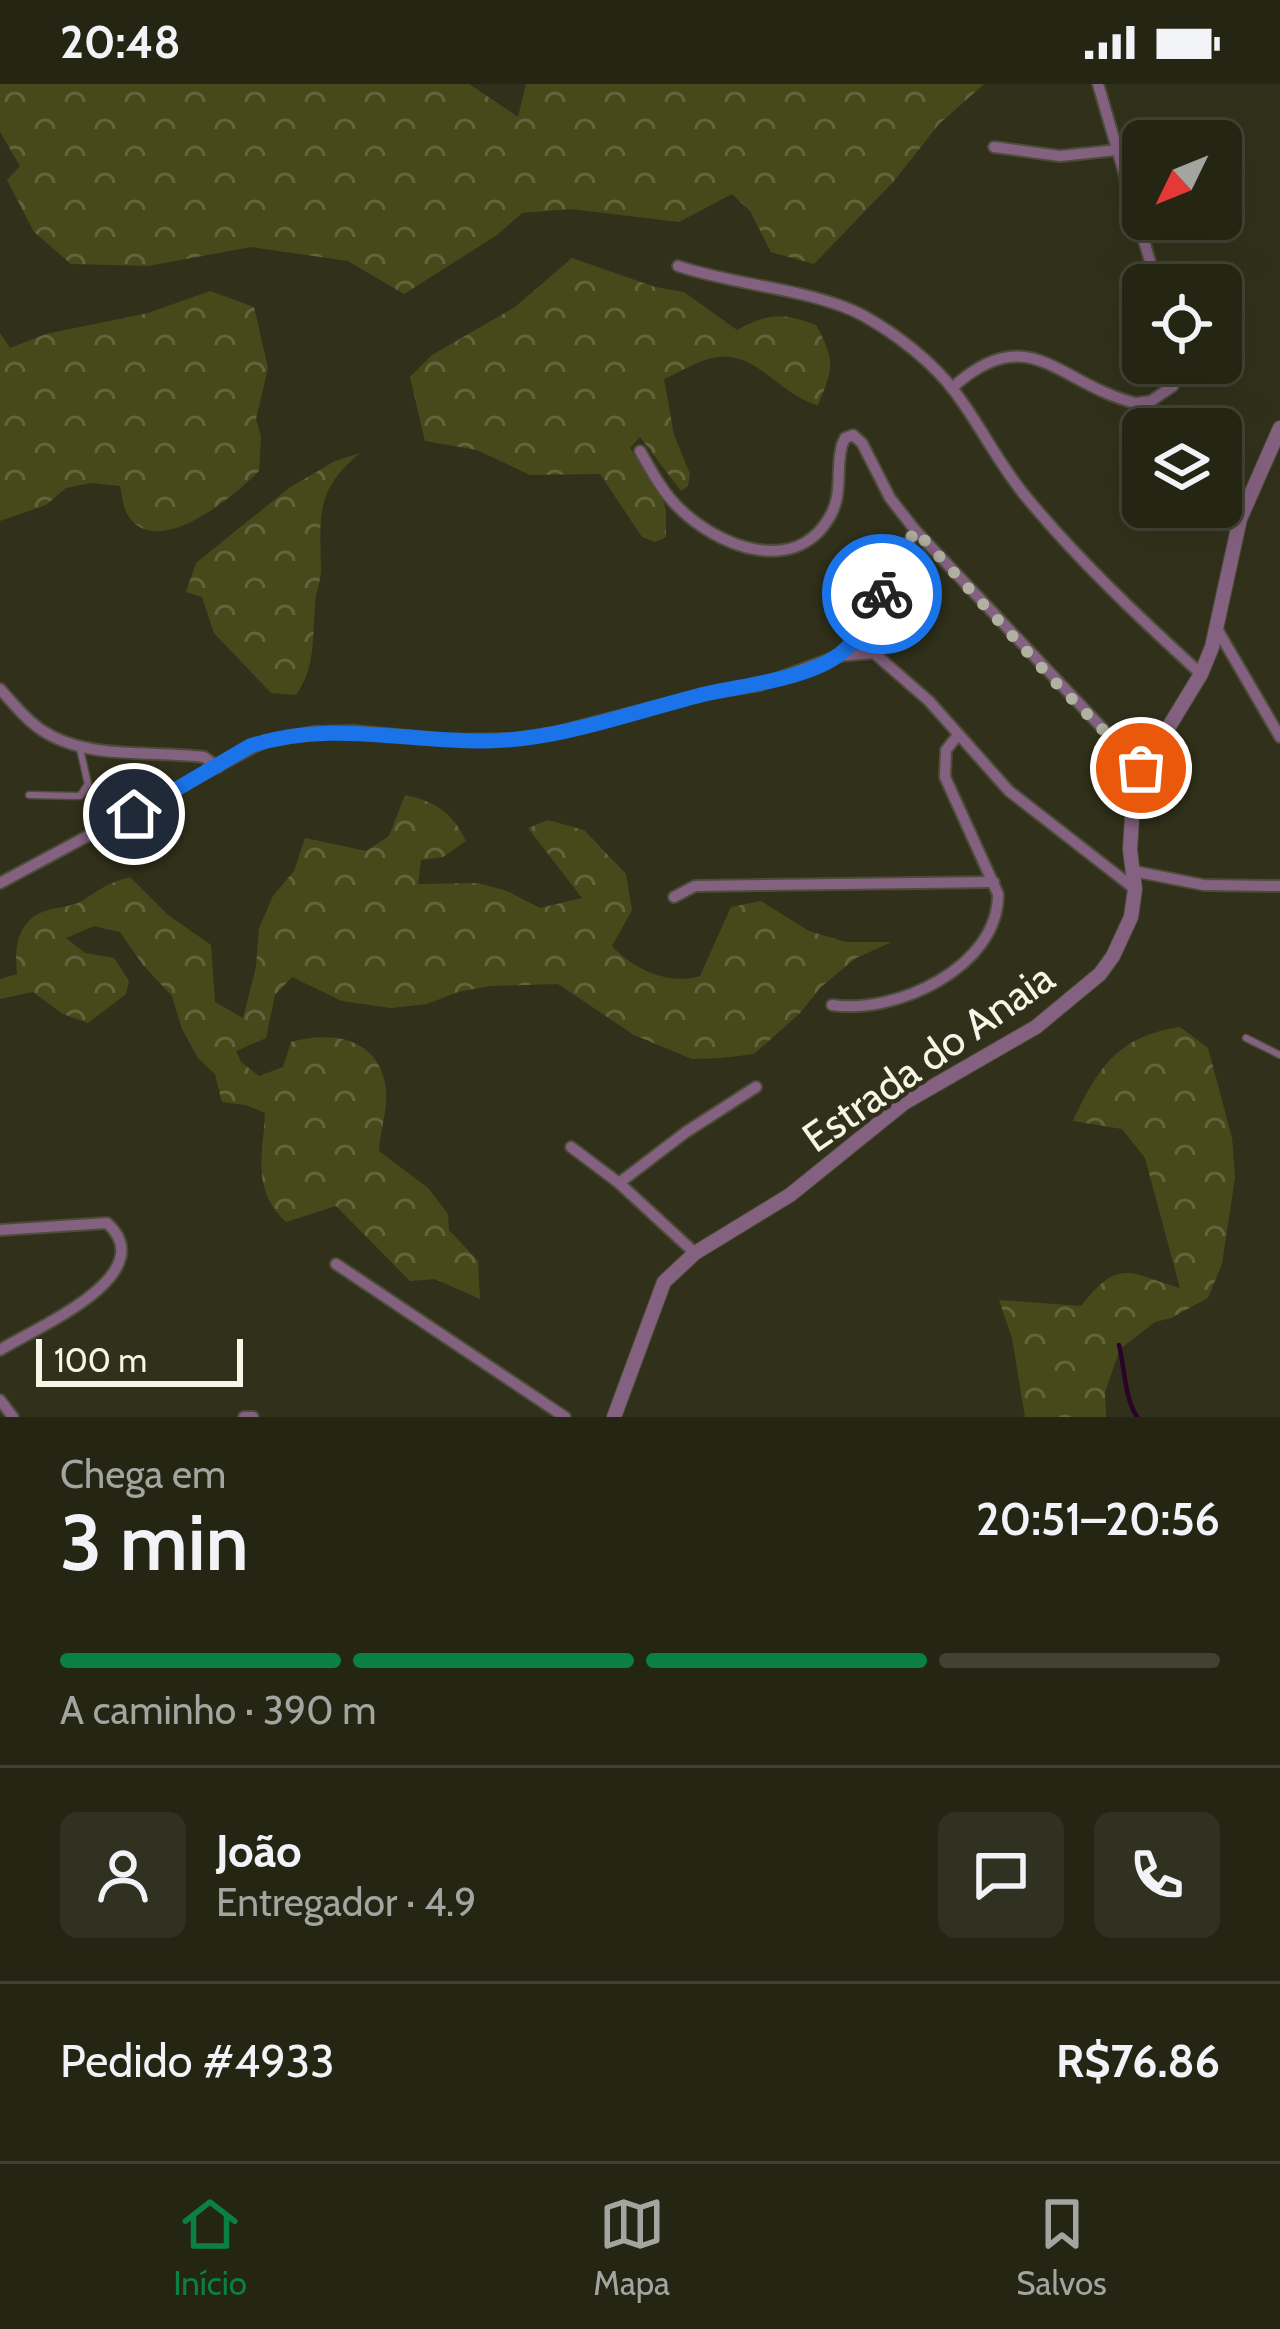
<!DOCTYPE html>
<html lang="pt">
<head>
<meta charset="utf-8">
<style>
  body { margin:0; font-family:Cabin,sans-serif; background:#313122; color:#f1f3f6; height:100vh; display:flex; flex-direction:column; font-size:45px; white-space:nowrap }
  * { box-sizing:border-box; margin:0 }
  p { font-size:39px; color:#a3a5a0 }
  .icon { flex:none; width:66px; height:66px; fill:none; stroke:currentColor; stroke-width:2; stroke-linecap:round; stroke-linejoin:round }
  .map { position:relative; height:1333px; overflow:hidden }
  .side { display:flex; flex-direction:column; background:#252514; flex:1 }
  .side>* { flex:none }
  .needle { width:78px; rotate:227deg }
  .tools { position:absolute; left:1122px; top:36px; display:grid; gap:24px }
  .tools a { display:grid; place-items:center; width:120px; height:120px; border-radius:18px; background:#252514; box-shadow:0 12px 48px #0002,0 0 0 3px #424234; font-size:60px }
  .scale { position:absolute; left:36px; bottom:30px; width:207px; box-sizing:border-box; padding-left:12px; border:6px solid #f5f6e8; border-top:0; font-size:33px; line-height:42px; white-space:nowrap; color:#f5f6e8; -webkit-text-stroke:9px #31311b; paint-order:stroke }
  .pin { position:absolute; display:grid; place-items:center; width:102px; height:102px; color:#fff; margin:-51px; border:6px solid #fff; border-radius:50%; box-shadow:0 3px 12px #0007 }
  .courier { position:absolute; display:grid; place-items:center; width:120px; height:120px; margin:-60px; border:9px solid #1a73e8; border-radius:50%; background:#fff; color:#222; box-shadow:0 3px 15px #0007 }
  .summary em { font-style:normal; font-weight:600 }
  .summary div { display:flex; flex-direction:column-reverse }
  .summary { display:flex; align-items:center; justify-content:space-between; height:204px; padding:0 60px }
  h1 { font-size:78px; font-weight:600; line-height:90px }
  .bar { display:grid; grid-template-columns:repeat(4,1fr); gap:18px 12px; align-content:center; height:144px; padding:0 60px }
  .bar i { height:15px; border-radius:9px; background:#424234 }
  .bar .current { background:#0b8043 }
  .bar p { grid-column:span 4 }
  .line { display:flex; align-items:center; gap:30px; padding:0 60px; border-top:3px solid #424234 }
  .line div { flex:1 }
  .round { display:grid; place-items:center; flex:none; width:126px; height:126px; border-radius:18px; background:#313122 }
  .status { display:flex; justify-content:space-between; align-items:center; height:84px; padding:0 60px; background:#252514; direction:ltr }
  .status svg { height:33px; fill:currentColor }
  .tab-bar { display:flex; justify-content:space-around; align-items:center; height:168px; border-top:3px solid #424234; background:#252514; font-size:33px; color:#a3a5a0 }
  .tab-bar a { display:grid; justify-items:center; gap:6px }
  .tab-bar .current { color:#0b8043 }
  .map>svg:first-child { display:block }
  .forest { fill:url(#forest-crowns) }
  .lines { fill:none; stroke-linecap:round; stroke-linejoin:round }
  .stream { stroke:#290427; stroke-width:4.5 }
  .service-casing { stroke:#4c4d38; stroke-width:9 }
  .minor-casing { stroke:#4c4d38; stroke-width:14 }
  .tertiary-casing { stroke:#4c4d38; stroke-width:16 }
  .service { stroke:#846180; stroke-width:6 }
  .minor { stroke:#846180; stroke-width:10 }
  .tertiary { stroke:#846180; stroke-width:14 }
  .done { stroke:#b0b1a0; stroke-width:12; stroke-dasharray:0 21.6 }
  .route { stroke:#1a73e8; stroke-width:15 }
  .labels { text-anchor:middle; stroke-width:9; stroke-linejoin:round; paint-order:stroke }
  .street-label { font-size:42px; fill:#f5f6e8; stroke:#31311b }
</style>
</head>
<body>
<div class="status"><b>20:48</b><svg viewBox="0 0 49 12"><path d="M0 12V9h3v3zM5 12V6h3v6zM10 12V3h3v9zM15 12V0h3v12zM26 1h20v11H26zM47 4h2v5h-2z"/></svg></div>
<div class="map">
<svg width="1280" height="1333" viewBox="0 0 1280 1333">
  <defs>
    <pattern id="forest-crowns" width="20" height="18" patternUnits="userSpaceOnUse" patternTransform="scale(3)"><rect width="20" height="18" fill="#48491b"/><path d="M2 6a3 3 0 1 1 6 0M12 15a3 3 0 1 1 6 0" fill="none" stroke="#63643c"/></pattern>
  </defs>
  <rect width="100%" height="100%" fill="#31311b"/>
  <!-- forest -->
  <g class="forest">
    <polygon points="0,0 469,0 518,33 526,0 984,0 939,40 894,97 814,180 771,168 750,127 732,110 679,138 571,125 522,129 497,151 404,210 348,177 251,163 148,182 71,180 34,148 7,96 20,82 0,48"/>
    <path d="M572,174L655,203L684,208L737,246C768,229 783,228 816,241C836,277 833,285 818,321C782,313 757,267 717,273C700,275 680,288 664,295L674,351L690,390L688,402L681,407L640,353L630,364L662,412L666,427V453L655,458L642,453L600,390L530,391L477,366L425,357L410,293L432,271L515,223Z"/>
    <path d="M210,207L254,223L268,284L256,335L261,353L259,387C235,411 156,479 127,430C123,423 122,410 120,402L91,399L66,404L46,421L0,437V249L10,264L46,250L148,229Z"/>
    <path d="M360,369C315,406 320,432 321,485C321,498 315,509 315,522C312,556 316,582 296,611L271,609L214,549L202,513L186,508L196,479L289,404L335,377Z"/>
    <path d="M405,711C435,717 453,729 466,757L443,773L421,776L418,800L478,799L507,807L540,824L582,814L528,744L548,736L584,746L626,790L632,826L612,862C633,885 669,902 700,892L731,823L761,817L809,847L846,858H892L856,874L821,903L799,930L754,970L721,974L692,975L634,951L558,900L490,902L458,908L427,920L391,924L342,917L292,893L275,911L266,954L236,967L241,978L259,992L283,983L291,958C328,948 375,951 385,999C390,1019 380,1045 379,1067L428,1104L448,1130L449,1146L478,1177L480,1215L435,1195L410,1197L336,1122L286,1138C251,1104 263,1073 265,1029L246,1021L222,1018L215,990L198,974L182,945L172,912L143,881L120,848L94,842L66,854L85,869L114,874L129,897L126,910L88,939L63,930L33,908L0,915V895L17,890C14,860 18,833 52,825C61,823 72,822 80,818C102,805 102,801 130,793L168,831L211,861L215,918L243,934L256,883L259,844L273,812L294,787L305,754L366,767L389,752Z"/>
    <path d="M1180,943L1208,964L1232,1054L1235,1093L1222,1180L1208,1214L1171,1234L1155,1238L1120,1265L1105,1308L1106,1333H1025L1012,1254L999,1216L1081,1222C1120,1172 1130,1190 1180,1204L1145,1074L1122,1045L1073,1037C1098,984 1118,952 1180,943Z"/>
  </g>
  <g class="lines">
    <!-- stream -->
    <path class="stream" d="M1119,1261C1125,1285 1124,1312 1137,1333"/>
    <defs>
      <g id="service">
        <polyline points="29,711 80,712 88,700 80,665"/>
        <polyline points="1246,954 1280,971"/>
      </g>
      <g id="minor">
        <polyline points="1098,0 1157,201"/>
        <polyline points="994,63 1060,72 1117,66"/>
        <path d="M678,182C733,201 817,206 864,232C896,250 933,278 955,308C981,342 999,381 1027,414C1079,477 1141,535 1201,590"/>
        <path d="M953,303C1030,234 1059,301 1136,319L1151,317L1173,302L1175,279"/>
        <path d="M640,367C651,386 662,407 677,422C716,462 794,493 829,434C844,410 835,386 842,361L845,354L853,351L862,359L890,414L915,446L1140,684"/>
        <polyline points="1217,545 1280,653"/>
        <polyline points="838,572 874,569 929,617 1009,707 1135,805"/>
        <path d="M0,605C13,619 24,634 40,645C86,677 152,666 204,673L218,683"/>
        <polyline points="1133,787 1204,801 1280,802"/>
        <polyline points="0,799 265,657 315,648 353,647 450,656 516,655 554,649 704,610 760,601 838,572 864,545 915,446"/>
        <polyline points="674,813 695,802 994,798"/>
        <path d="M832,921C895,931 999,883 998,810L945,693L946,666L958,651"/>
        <polyline points="571,1063 619,1099 695,1169"/>
        <polyline points="619,1099 686,1048 756,1003"/>
        <path d="M0,1146L107,1139C164,1191 35,1244 0,1266"/>
        <polyline points="336,1180 565,1333"/>
        <polyline points="0,1316 13,1333"/>
        <polyline points="244,1333 253,1333"/>
      </g>
      <polyline id="tertiary" points="614,1333 664,1198 695,1169 790,1111 904,1019 1036,943 1100,890 1113,872 1131,833 1135,805 1130,766 1134,700 1201,590 1212,563 1240,435 1280,344"/>
    </defs>
    <!-- service casing -->
    <use href="#service" class="service-casing"/>
    <!-- minor casing -->
    <use href="#minor" class="minor-casing"/>
    <!-- tertiary casing -->
    <use href="#tertiary" class="tertiary-casing"/>
    <!-- service -->
    <use href="#service" class="service"/>
    <!-- minor -->
    <use href="#minor" class="minor"/>
    <!-- tertiary -->
    <use href="#tertiary" class="tertiary"/>
  </g>
  <g class="lines">
    <!-- done -->
    <polyline class="done" points="882,510 915,446 1053,596 1141,684"/>
    <!-- route -->
    <path class="route" d="M134,730L250,662C330,636 405,658 486,657C559,656 630,629 701,611C741,601 806,596 840,570C860,554 870,532 882,510"/>
  </g>
  <g class="labels">
    <!-- street labels -->
    <g class="street-label">
      <text transform="translate(928 973) rotate(-35)" y="15">Estrada do Anaia</text>
    </g>
  </g>
</svg>
<div class="tools">
<a><svg class="needle" viewBox="-14 -14 28 28"><path d="M0-13l5 13h-10z" fill="#e53935"/><path d="M0 13l5-13h-10z" fill="#a3a5a0"/></svg></a>
<a><svg class="icon" aria-label="locate" viewBox="0 0 24 24"><circle cx="12" cy="12" r="6"/><path d="M12 2v4M12 18v4M2 12h4M18 12h4"/></svg></a>
<a><svg class="icon" aria-label="layers" viewBox="0 0 24 24"><path d="M12 4l9 5-9 5-9-5zM3 14l9 5 9-5"/></svg></a>
</div>
<div class="scale">100 m</div>
<div class="pin" style="left:1141px;top:684px;background:#ea580c"><svg class="icon" aria-label="bag" viewBox="0 0 24 24"><path d="M5 8h14l-1 12H6zM9 8a3 3 0 0 1 6 0"/></svg></div>
<div class="pin" style="left:134px;top:730px;background:#1f2937"><svg class="icon" aria-label="home" viewBox="0 0 24 24"><path d="M3 11l9-7 9 7M6 9v11h12V9"/></svg></div>
<div class="courier" style="left:882px;top:510px"><svg class="icon" aria-label="bike" viewBox="0 0 24 24"><circle cx="6" cy="16" r="4"/><circle cx="18" cy="16" r="4"/><path d="M6 16l4-8h5l3 8M10 8l3 8H6M13 5h3"/></svg></div>
</div>
<section class="side">
<div class="summary"><div><h1>3 min</h1><p>Chega em</p></div><em>20:51–20:56</em></div>
<div class="bar"><i class="current"></i><i class="current"></i><i class="current"></i><i></i><p>A caminho · 390 m</p></div>
<div class="line" style="height:216px"><a class="round"><svg class="icon" aria-label="person" viewBox="0 0 24 24"><circle cx="12" cy="8" r="4"/><path d="M4 21q1-7 8-7t8 7"/></svg></a><div><b>João</b><p>Entregador · 4.9</p></div><a class="round"><svg class="icon" aria-label="chat" viewBox="0 0 24 24"><path d="M4 5h16v11H9l-5 4z"/></svg></a><a class="round"><svg class="icon" aria-label="phone" viewBox="0 0 24 24"><path d="M5 4h4l2 5-3 2q2 4 5 5l2-3 5 2v4C11 20 4 13 5 4z"/></svg></a></div>
<div class="line" style="height:156px"><div>Pedido #4933</div><b>R$76.86</b></div>
</section>
<nav class="tab-bar">
<a class="current"><svg class="icon" aria-label="home" viewBox="0 0 24 24"><path d="M3 11l9-7 9 7M6 9v11h12V9"/></svg>Início</a>
<a><svg class="icon" aria-label="map" viewBox="0 0 24 24"><path d="M3 6l6-2 6 2 6-2v14l-6 2-6-2-6 2zM9 4v14M15 6v14"/></svg>Mapa</a>
<a><svg class="icon" aria-label="saved" viewBox="0 0 24 24"><path d="M7 4h10v16l-5-4-5 4z"/></svg>Salvos</a>
</nav>
</body>
</html>
